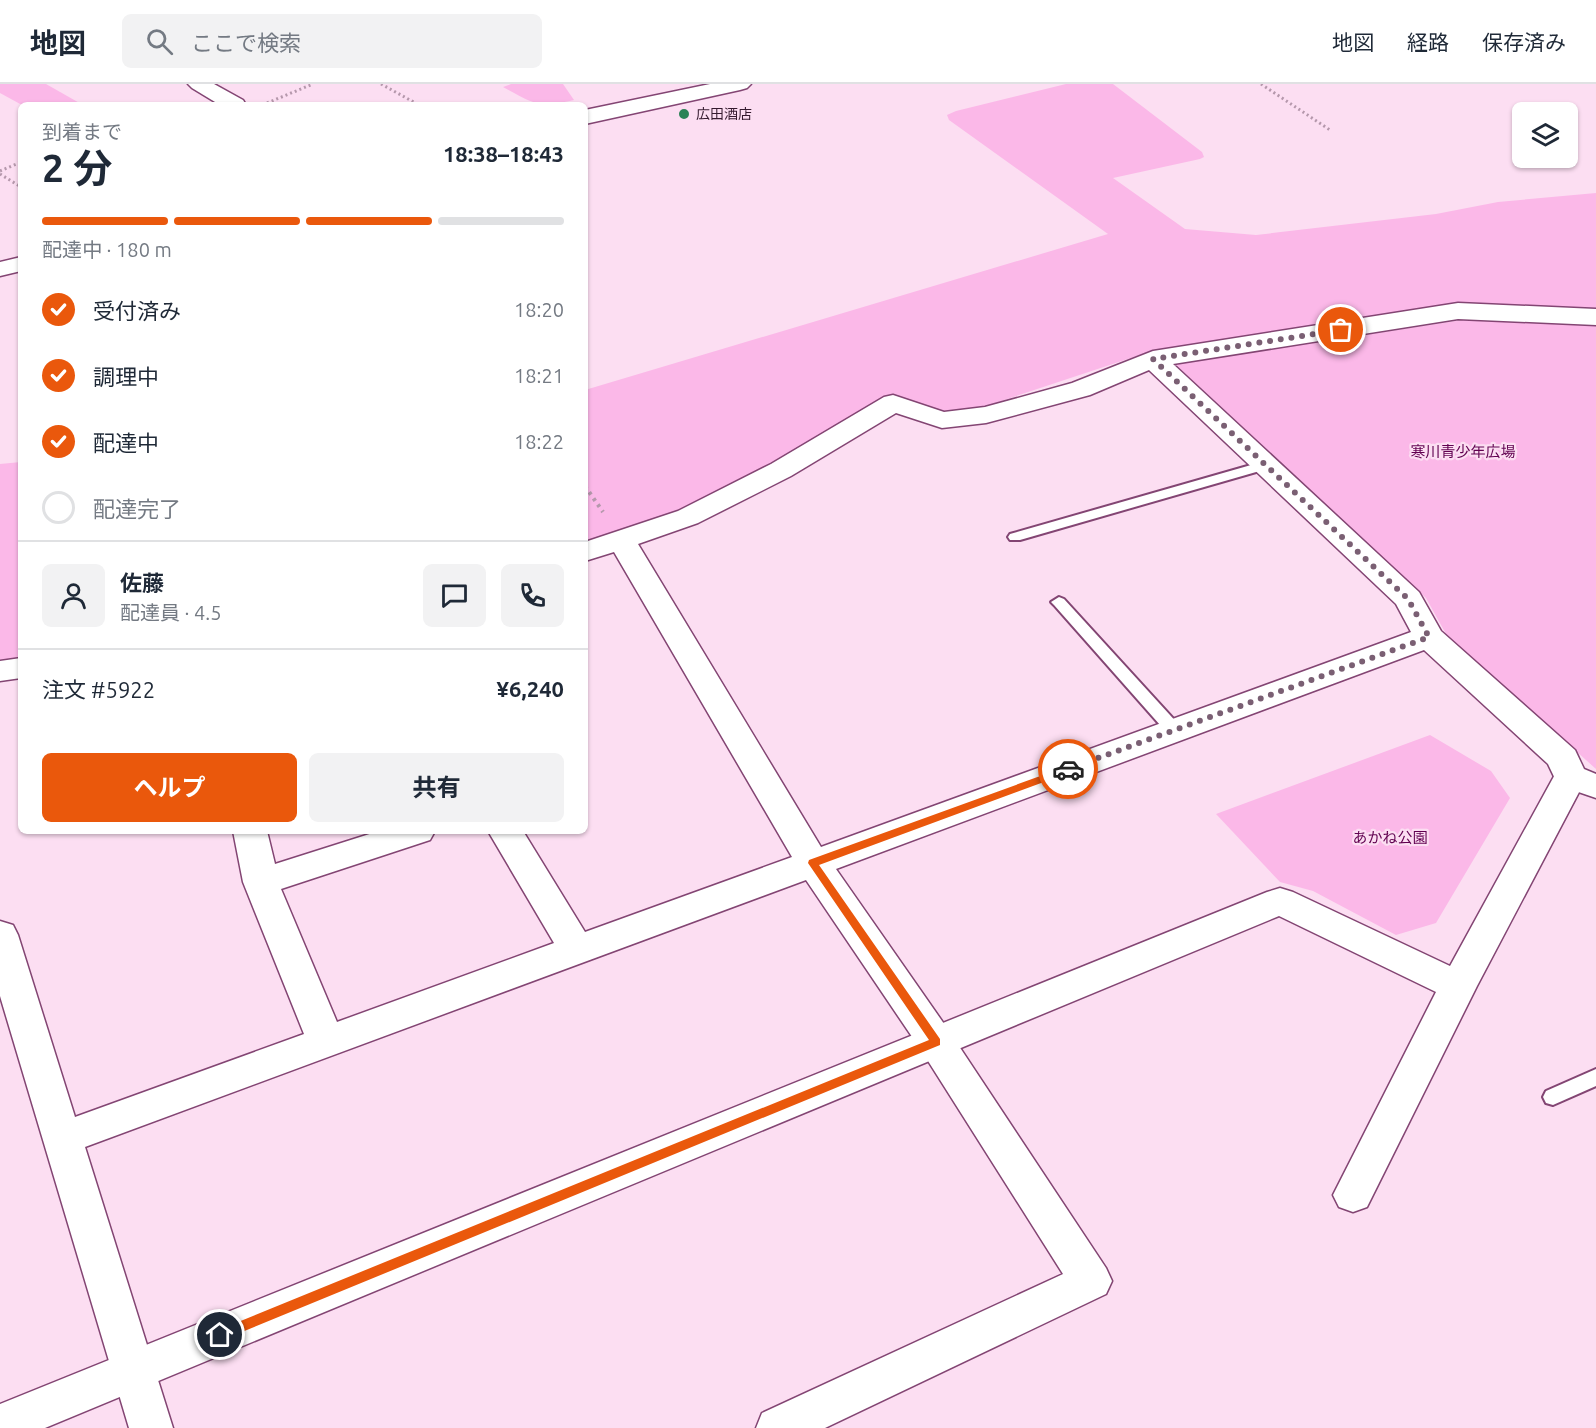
<!DOCTYPE html>
<html lang="ja">
<head>
<meta charset="utf-8">
<style>
  body { margin:0; font-family:Ubuntu,"Noto Sans JP",sans-serif; background:#f2f2f3; color:#1f2937; height:100vh; display:flex; flex-direction:column; font-size:22px; white-space:nowrap }
  * { box-sizing:border-box; margin:0 }
  p { font-size:20px; color:#747a83 }
  .icon { flex:none; width:33px; height:33px; fill:none; stroke:currentColor; stroke-width:2; stroke-linecap:round; stroke-linejoin:round }
  .map { position:relative; flex:1; overflow:hidden }
  .drawer { position:absolute; left:18px; top:18px; width:570px; height:732px; display:flex; flex-direction:column; background:#fff; border-radius:9px; box-shadow:0 2px 4px #0004 }
  .drawer>* { flex:none }
  .controls { position:absolute; left:1512px; top:18px; display:grid; gap:12px }
  .controls a { display:grid; place-items:center; width:66px; height:66px; border-radius:9px; background:#fff; box-shadow:0 2px 4px #0004; font-size:30px }
  .pin { position:absolute; display:grid; place-items:center; width:51px; height:51px; color:#fff; margin:-26px; border:3px solid #fff; border-radius:50%; box-shadow:0 2px 6px #0007 }
  .courier { position:absolute; display:grid; place-items:center; width:60px; height:60px; margin:-30px; border:4px solid #ea580c; border-radius:50%; background:#fff; color:#222; box-shadow:0 2px 8px #0007 }
  .overview em { font-style:normal; font-weight:700 }
  .overview div { display:flex; flex-direction:column-reverse }
  .overview { display:flex; align-items:center; justify-content:space-between; height:102px; padding:0 24px }
  h1 { font-size:39px; font-weight:700; line-height:45px }
  .bar { display:grid; grid-template-columns:repeat(4,1fr); gap:9px 6px; align-content:center; height:72px; padding:0 24px }
  .bar i { height:8px; border-radius:4px; background:#e0e1e3 }
  .bar .selected { background:#ea580c }
  .bar p { grid-column:span 4 }
  .line { display:flex; align-items:center; gap:15px; padding:0 24px; border-top:2px solid #e0e1e3 }
  .line div { flex:1 }
  .round { display:grid; place-items:center; flex:none; width:63px; height:63px; border-radius:9px; background:#f2f2f3 }
  ol { padding:0 24px; list-style:none }
  li { display:flex; align-items:center; gap:18px; height:66px }
  li p { margin-inline-start:auto }
  li .icon { padding:6px; border-radius:50%; background:#ea580c; color:#fff; stroke-width:4 }
  li:last-child { color:#747a83 }
  li i { width:33px; height:33px; border:3px solid #e0e1e3; border-radius:50% }
  .primary-button { display:flex; gap:12px; margin-top:auto; padding:12px 24px }
  .primary-button a { flex:1; height:69px; border-radius:9px; background:#ea580c; color:#fff; font-size:24px; font-weight:700; line-height:69px; text-align:center }
  .primary-button a+a { background:#f2f2f3; color:#1f2937 }
  header { display:flex; align-items:center; gap:36px; box-sizing:border-box; height:84px; padding:0 30px; background:#fff; border-bottom:2px solid #e0e1e3 }
  header strong { font-size:28px }
  nav { display:flex; gap:33px; margin-inline-start:auto; font-size:21px }
  .search { width:420px; height:54px; background:#f2f2f3; display:flex; align-items:center; gap:15px; box-sizing:border-box; padding:0 21px; border-radius:9px; color:#747a83; font-size:22px }
  .map>svg:first-child { display:block }
  .green { fill:#fbb8e8 }
  .lines { fill:none; stroke-linecap:round; stroke-linejoin:round }
  .lane-casing { stroke:#834573; stroke-width:4 }
  .street-casing { stroke:#834573; stroke-width:3 }
  .secondary-casing { stroke:#834573; stroke-width:3 }
  .path-far1 { stroke:#b598ac; stroke-width:3; stroke-dasharray:2 3; stroke-linecap:butt }
  .path { stroke:#b598ac; stroke-width:4; stroke-dasharray:3 4.5; stroke-linecap:butt }
  .lane { fill:#fff; fill-rule:evenodd }
  .street { fill:#fff; fill-rule:evenodd }
  .secondary { fill:#fff; fill-rule:evenodd }
  .route { fill:#ea580c }
  .done { stroke:#7a5f73; stroke-width:6; stroke-dasharray:0 10.8 }
  .poi-dot { fill:#2b8256; stroke:#fcdef2; stroke-width:2 }
  .labels { text-anchor:middle; stroke-width:4.5; stroke-linejoin:round; paint-order:stroke }
  .far-poi-label { font-size:14px; fill:#341a2e; stroke:#fcdef2; text-anchor:start }
  .park-label { font-size:15px; fill:#610050; stroke:#fcdef2 }
</style>
</head>
<body>
<header>
<strong>地図</strong>
<div class="search"><svg class="icon" aria-label="search" viewBox="0 0 24 24"><circle cx="10" cy="10" r="6"/><path d="M15 15l6 6"/></svg>ここで検索</div>
<nav><a>地図</a><a>経路</a><a>保存済み</a></nav>
</header>
<div class="map">
<svg width="1596" height="1344" viewBox="0 0 1596 1344">
  <rect width="100%" height="100%" fill="#fcdef2"/>
  <!-- green -->
  <g class="green">
    <polygon points="0,0 46,0 83,21 22,21 0,9"/>
    <path d="M511,0H563L574,16C538,24 534,20 503,3Z"/>
    <polygon points="1066,0 1113,0 1202,68 1204,73 1200,75 1113,94 1185,145 1256,151 1436,130 1498,118 1596,109 1596,227 1449,222 1146,269 977,325 944,329 889,312 768,382 679,426 585,459 585,306 1108,150 949,36 947,31 956,27"/>
    <polygon points="1462,236 1596,241 1596,685 1446,550 1426,514 1175,280"/>
    <polygon points="21,378 21,575 0,578 0,380"/>
    <polygon points="1430,651 1491,687 1510,714 1436,839 1396,851 1313,807 1280,798 1216,730"/>
  </g>
  <g class="lines">
    <defs>
      <g id="lane">
        <polygon points="1265,377 1272,381 1270,384 1020,456 1010,456 1008,453 1010,450"/>
        <polygon points="1059,513 1064,515 1180,642 1182,646 1180,650 1168,650 1054,521 1051,518"/>
        <polygon points="1596,985 1596,1002 1553,1021 1546,1019 1543,1013 1546,1007"/>
      </g>
      <g id="street">
        <polygon points="188,0 214,0 243,16 246,21 220,21 192,4"/>
        <polygon points="710,0 751,0 747,4 740,6 585,40 585,26"/>
        <polygon points="21,173 21,187 0,192 0,178"/>
        <path d="M1458,219L1596,225V241L1458,235L1173,280L1419,508L1441,547L1575,666L1584,685L1596,690V714L1558,701L1548,680L1424,566L836,785L949,947L1106,1184L1112,1197L1106,1210L825,1344H756L762,1329L1063,1190L923,969L806,796L85,1063L173,1344H129L0,912V837L13,841L18,851L75,1033L304,950L243,798L233,747H267L275,780L379,747H435L430,756L281,805L337,938L554,859L488,747H523L585,848L792,773L614,468L585,477V458L678,427L771,380L884,313L893,311L944,328L985,323L1072,299L1153,267ZM1149,286L1396,520L1411,548L821,763L638,460L698,439L791,392L896,329L942,344L986,339L1090,311Z"/>
        <polygon points="21,574 21,594 0,597 0,577"/>
      </g>
      <polygon id="secondary" points="1570,681 1582,685 1587,693 1477,902 1367,1123 1353,1128 1339,1123 1333,1111 1436,908 1279,832 45,1344 0,1344 0,1320 1267,808 1280,804 1293,808 1450,882 1558,685"/>
    </defs>
    <!-- lane casing -->
    <use href="#lane" class="lane-casing"/>
    <!-- street casing -->
    <use href="#street" class="street-casing"/>
    <!-- secondary casing -->
    <use href="#secondary" class="secondary-casing"/>
    <!-- path-far1 -->
    <g class="path-far1">
      <polyline points="381,0 419,21"/>
      <polyline points="1261,0 1330,46"/>
      <polyline points="267,19 313,0"/>
      <polyline points="0,87 21,78"/>
      <polyline points="0,90 21,103"/>
    </g>
    <!-- path -->
    <polyline class="path" points="585,402 603,428"/>
    <!-- lane -->
    <use href="#lane" class="lane"/>
    <!-- street -->
    <use href="#street" class="street"/>
    <!-- secondary -->
    <use href="#secondary" class="secondary"/>
  </g>
  <!-- route -->
  <polygon class="route" points="1068,682 1073,685 1071,688 819,781 940,955 940,961 225,1255 216,1255 214,1251 216,1247 929,956 808,779 809,776"/>
  <g class="lines">
    <!-- done -->
    <polyline class="done" points="1068,685 1429,553 1408,515 1153,275 1341,246"/>
  </g>
  <!-- markers -->
  <circle class="poi-dot" cx="684" cy="30" r="6"/>
  <g class="labels">
    <!-- far-poi labels -->
    <g class="far-poi-label">
      <text x="696" y="35">広田酒店</text>
    </g>
    <!-- park labels -->
    <g class="park-label">
      <text x="1463" y="373">寒川青少年広場</text>
      <text x="1390" y="759">あかね公園</text>
    </g>
  </g>
</svg>
<div class="controls">
<a><svg class="icon" aria-label="layers" viewBox="0 0 24 24"><path d="M12 4l9 5-9 5-9-5zM3 14l9 5 9-5"/></svg></a>
</div>
<div class="pin" style="left:1341px;top:246px;background:#ea580c"><svg class="icon" aria-label="bag" viewBox="0 0 24 24"><path d="M5 8h14l-1 12H6zM9 8a3 3 0 0 1 6 0"/></svg></div>
<div class="pin" style="left:220px;top:1251px;background:#1f2937"><svg class="icon" aria-label="home" viewBox="0 0 24 24"><path d="M3 11l9-7 9 7M6 9v11h12V9"/></svg></div>
<div class="courier" style="left:1068px;top:685px"><svg class="icon" aria-label="car" viewBox="0 0 24 24"><path d="M5 17H2v-5l4-1 3-4h7l3 4 3 1v5h-3M9 17h6M6 11h13"/><circle cx="7" cy="17" r="2"/><circle cx="17" cy="17" r="2"/></svg></div>
<section class="drawer">
<div class="overview"><div><h1>2 分</h1><p>到着まで</p></div><em>18:38–18:43</em></div>
<div class="bar"><i class="selected"></i><i class="selected"></i><i class="selected"></i><i></i><p>配達中 · 180 m</p></div>
<ol>
<li><svg class="icon" aria-label="check" viewBox="0 0 24 24"><path d="M5 12l5 5 9-10"/></svg>受付済み<p>18:20</p></li>
<li><svg class="icon" aria-label="check" viewBox="0 0 24 24"><path d="M5 12l5 5 9-10"/></svg>調理中<p>18:21</p></li>
<li><svg class="icon" aria-label="check" viewBox="0 0 24 24"><path d="M5 12l5 5 9-10"/></svg>配達中<p>18:22</p></li>
<li><i></i>配達完了</li>
</ol>
<div class="line" style="height:108px"><a class="round"><svg class="icon" aria-label="person" viewBox="0 0 24 24"><circle cx="12" cy="8" r="4"/><path d="M4 21q1-7 8-7t8 7"/></svg></a><div><b>佐藤</b><p>配達員 · 4.5</p></div><a class="round"><svg class="icon" aria-label="chat" viewBox="0 0 24 24"><path d="M4 5h16v11H9l-5 4z"/></svg></a><a class="round"><svg class="icon" aria-label="phone" viewBox="0 0 24 24"><path d="M5 4h4l2 5-3 2q2 4 5 5l2-3 5 2v4C11 20 4 13 5 4z"/></svg></a></div>
<div class="line" style="height:78px"><div>注文 #5922</div><b>¥6,240</b></div>
<div class="primary-button"><a>ヘルプ</a><a>共有</a></div>
</section>
</div>
</body>
</html>
